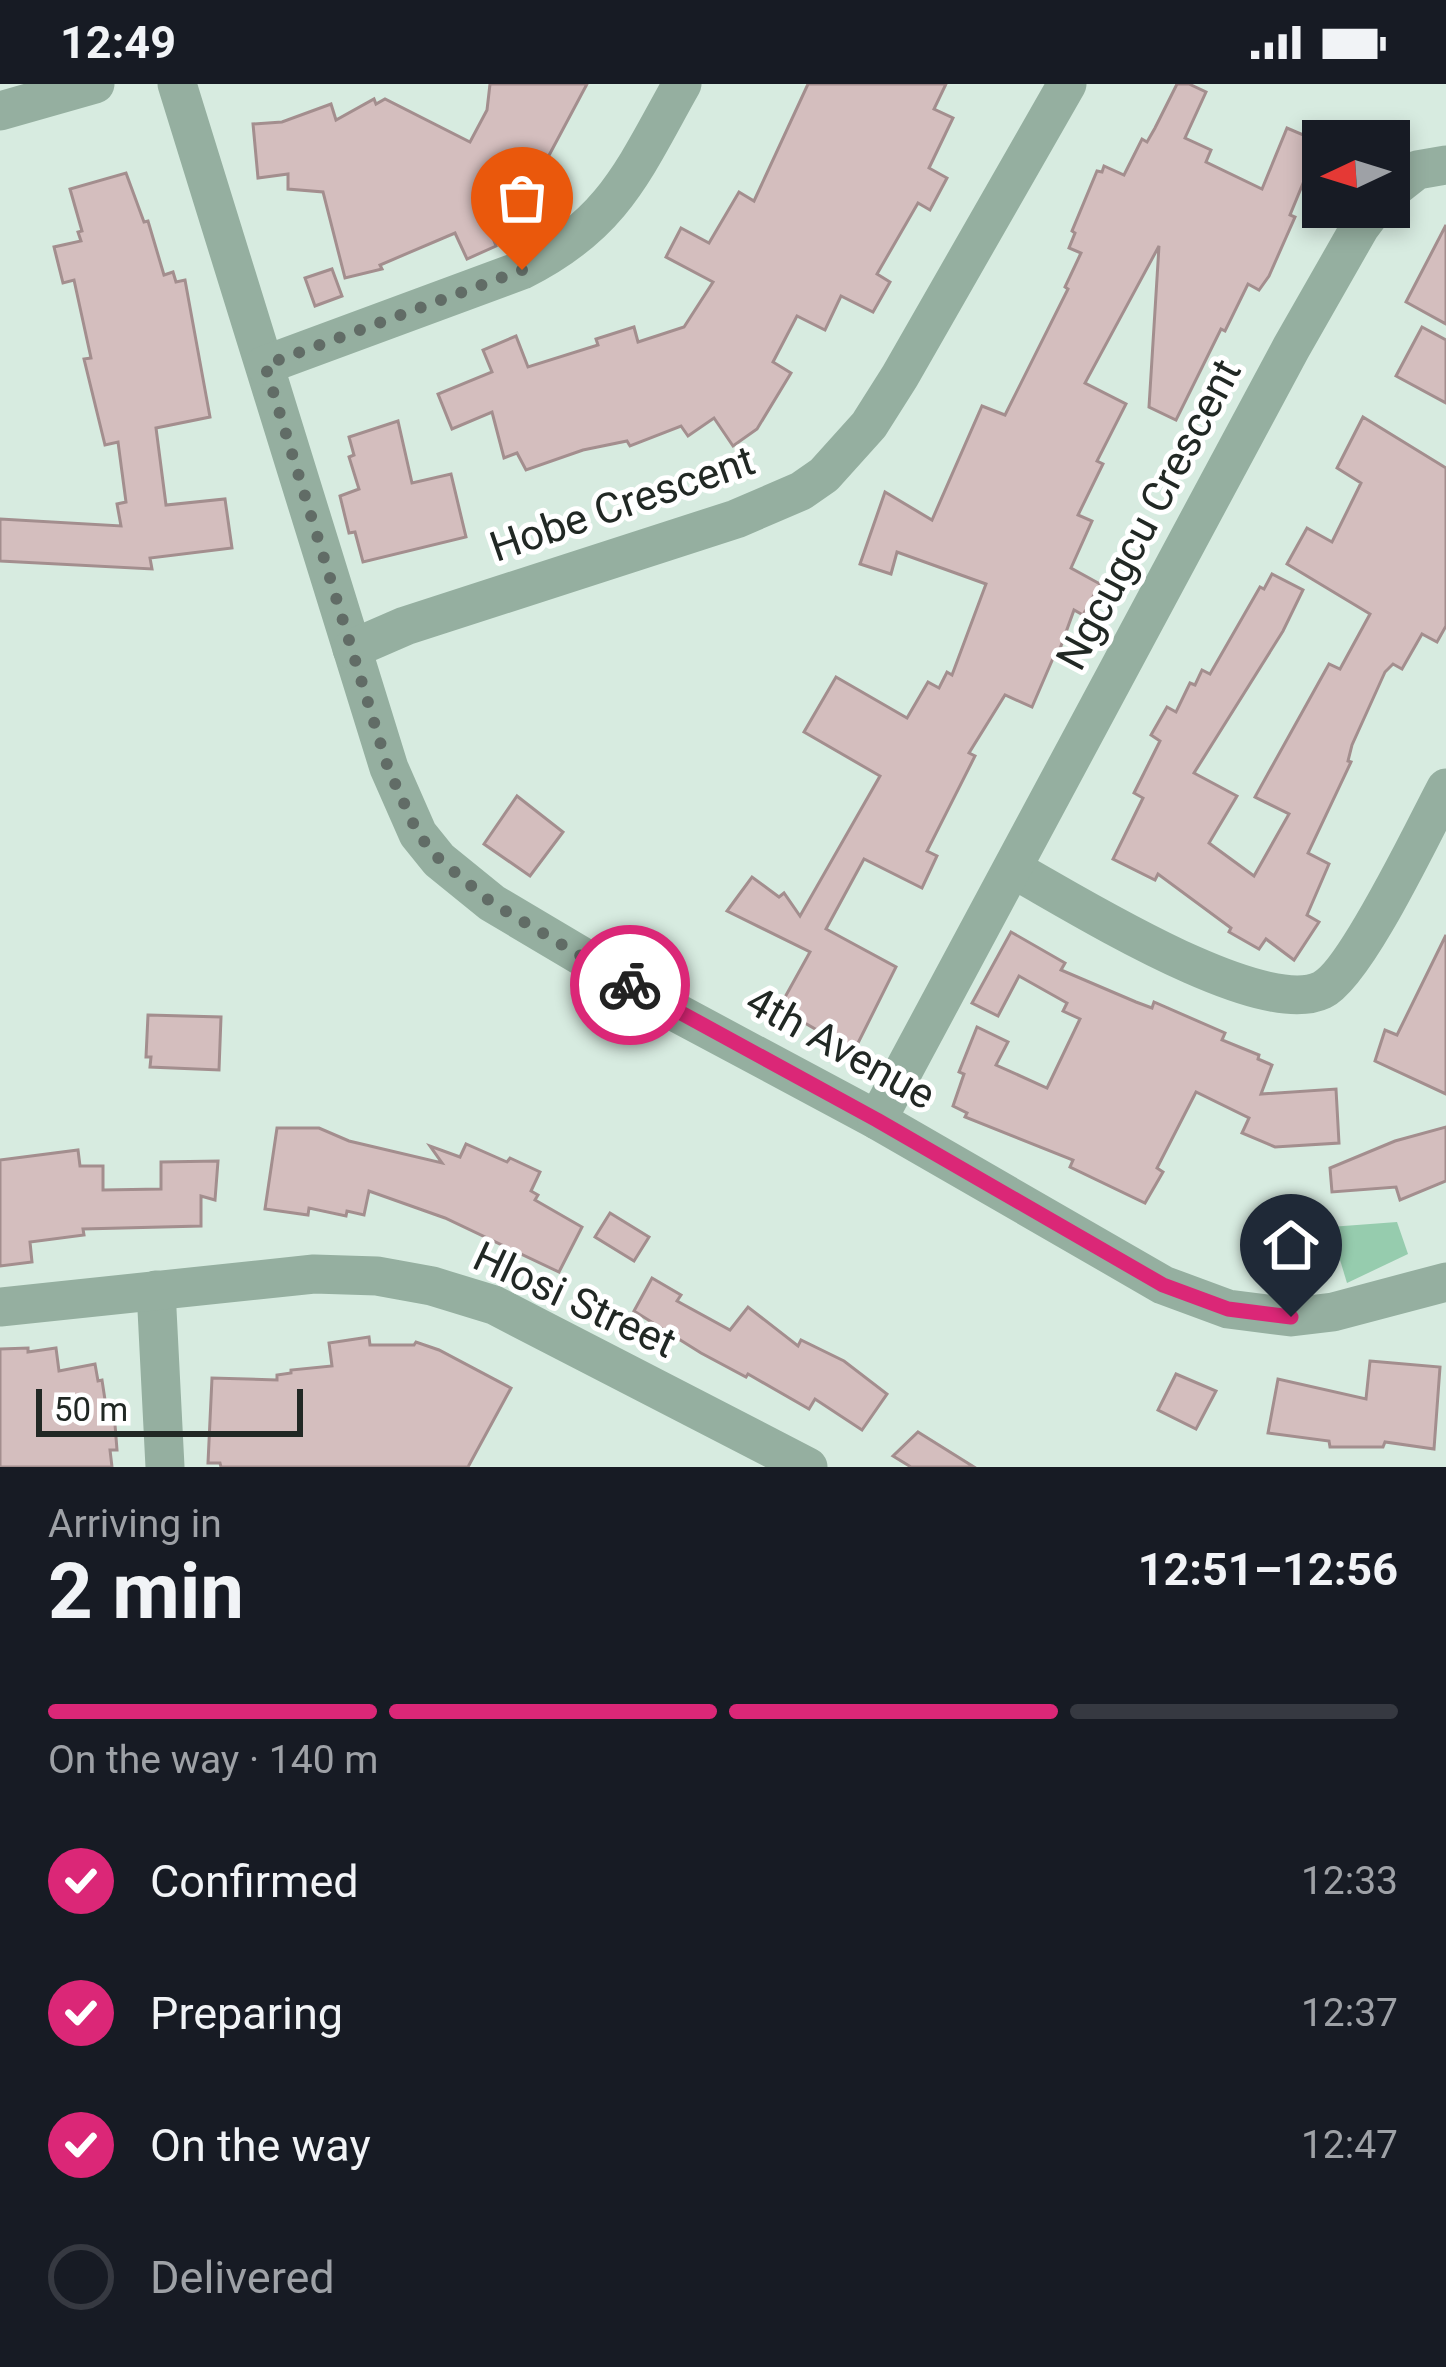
<!DOCTYPE html>
<html lang="en">
<head>
<meta charset="utf-8">
<style>
  body { margin:0; font-family:Roboto,sans-serif; background:#20242c; color:#f1f3f6; height:100vh; display:flex; flex-direction:column; font-size:45px; white-space:nowrap }
  * { box-sizing:border-box; margin:0 }
  p { font-size:39px; color:#9ea1a6 }
  .icon { flex:none; width:66px; height:66px; fill:none; stroke:currentColor; stroke-width:2; stroke-linecap:round; stroke-linejoin:round }
  .map { position:relative; height:1383px; overflow:hidden }
  .drawer { display:flex; flex-direction:column; background:#171b24; flex:1 }
  .drawer>* { flex:none }
  .needle { width:78px; rotate:266deg }
  .buttons { position:absolute; left:1302px; top:36px; display:grid; gap:24px }
  .buttons a { display:grid; place-items:center; width:108px; height:108px; border-radius:0px; background:#171b24; box-shadow:0 6px 18px #0003; font-size:60px }
  .scale { position:absolute; left:36px; bottom:30px; width:267px; box-sizing:border-box; padding-left:12px; border:6px solid #212824; border-top:0; font-size:33px; line-height:42px; white-space:nowrap; color:#212824; -webkit-text-stroke:9px #fff; paint-order:stroke }
  .pin { position:absolute; display:grid; place-items:center; width:102px; height:102px; color:#fff; margin:-123px -51px; border-radius:50% 50% 50% 0; rotate:-45deg; box-shadow:0 0 12px #0007 }
  .pin .icon { rotate:45deg }
  .courier { position:absolute; display:grid; place-items:center; width:120px; height:120px; margin:-60px; border:9px solid #db2777; border-radius:50%; background:#fff; color:#222; box-shadow:0 3px 15px #0007 }
  .summary em { font-style:normal; font-weight:700 }
  .summary div { display:flex; flex-direction:column-reverse }
  .summary { display:flex; align-items:center; justify-content:space-between; height:204px; padding:0 48px }
  h1 { font-size:78px; font-weight:700; line-height:90px }
  .bar { display:grid; grid-template-columns:repeat(4,1fr); gap:18px 12px; align-content:center; height:144px; padding:0 48px }
  .bar i { height:15px; border-radius:9px; background:#363941 }
  .bar .current { background:#db2777 }
  .bar p { grid-column:span 4 }
  ol { padding:0 48px; list-style:none }
  li { display:flex; align-items:center; gap:36px; height:132px }
  li p { margin-inline-start:auto }
  li .icon { padding:12px; border-radius:50%; background:#db2777; color:#fff; stroke-width:4 }
  li:last-child { color:#9ea1a6 }
  li i { width:66px; height:66px; border:6px solid #363941; border-radius:50% }
  .status { display:flex; justify-content:space-between; align-items:center; height:84px; padding:0 60px; background:#171b24; direction:ltr }
  .status svg { height:33px; fill:currentColor }
  .map>svg:first-child { display:block }
  .green { fill:#96ccae }
  .building { fill:#d4bebe; stroke:#a38e8e; stroke-width:3 }
  .lines { fill:none; stroke-linecap:round; stroke-linejoin:round }
  .street { stroke:#95afa0; stroke-width:39 }
  .done { stroke:#616c66; stroke-width:12; stroke-dasharray:0 21.6 }
  .route { stroke:#db2777; stroke-width:15 }
  .labels { text-anchor:middle; stroke-width:10; stroke-linejoin:round; paint-order:stroke }
  .street-label { font-size:42px; fill:#212824; stroke:#fff }
</style>
</head>
<body>
<div class="status"><b>12:49</b><svg viewBox="0 0 49 12"><path d="M0 12V9h3v3zM5 12V6h3v6zM10 12V3h3v9zM15 12V0h3v12zM26 1h20v11H26zM47 4h2v5h-2z"/></svg></div>
<div class="map">
<svg width="1446" height="1383" viewBox="0 0 1446 1383">
  <rect width="100%" height="100%" fill="#d7ebe0"/>
  <!-- green -->
  <polygon class="green" points="1397,1138 1408,1170 1347,1199 1330,1143"/>
  <!-- building -->
  <g class="building">
    <polygon points="490,0 587,0 538,92 552,113 539,122 541,126 493,154 496,162 467,175 455,149 380,181 382,185 345,194 323,108 288,105 288,90 258,94 253,40 282,38 331,20 336,36 374,15 376,20 385,15 470,58 487,26"/>
    <polygon points="808,0 946,0 934,25 953,34 929,84 947,94 930,126 918,119 877,190 890,198 873,228 841,212 825,246 797,232 773,278 791,289 757,345 733,362 714,334 688,352 681,342 630,362 627,357 583,366 526,386 517,369 504,374 492,328 452,345 438,310 492,288 483,266 516,252 528,283 598,261 596,255 634,243 638,258 684,243 713,198 666,173 681,144 709,159 739,108 754,117"/>
    <polygon points="1177,0 1189,0 1206,8 1185,54 1211,66 1206,78 1262,105 1287,44 1320,58 1290,131 1295,133 1269,192 1259,206 1248,200 1225,247 1221,245 1176,336 1149,323 1159,162 1085,299 1126,320 1097,377 1103,380 1078,431 1092,437 1071,484 1100,500 1083,531 1074,526 1057,573 1054,572 1032,623 1005,611 969,669 975,672 927,767 937,772 922,804 864,775 826,845 896,883 856,963 850,959 848,964 779,924 810,868 727,827 752,793 779,813 784,809 800,832 880,692 804,648 836,593 907,634 928,598 939,604 947,588 952,591 986,500 897,468 891,490 860,480 885,408 932,436 982,322 1005,331 1068,205 1065,203 1081,169 1069,164 1075,149 1072,147 1097,87 1102,88 1104,82 1124,91 1142,55 1147,58 1155,44"/>
    <polygon points="126,89 144,138 148,137 164,191 173,188 176,198 185,196 210,333 156,344 166,421 225,415 232,464 150,474 152,485 0,477 0,435 121,442 117,420 126,418 118,358 105,361 84,275 91,274 74,196 63,199 54,163 81,157 78,148 82,147 70,105"/>
    <polygon points="1446,141 1446,240 1406,218"/>
    <polygon points="332,185 342,212 315,222 305,194"/>
    <polygon points="1422,243 1446,256 1446,319 1396,292"/>
    <polygon points="1363,333 1446,384 1446,542 1437,558 1422,550 1402,585 1393,580 1385,588 1352,661 1348,677 1351,678 1308,769 1329,780 1307,831 1319,838 1294,876 1266,855 1259,865 1229,848 1231,844 1158,790 1155,796 1113,775 1143,714 1134,709 1160,657 1151,651 1167,623 1176,628 1190,599 1195,601 1202,586 1210,590 1260,503 1264,505 1272,490 1303,506 1283,547 1194,689 1237,712 1209,759 1254,792 1289,730 1255,713 1329,580 1340,585 1370,530 1287,480 1307,444 1332,458 1361,399 1337,384"/>
    <polygon points="398,337 412,399 451,390 466,453 363,478 355,448 349,449 340,412 359,405 349,373 354,371 349,353"/>
    <polygon points="517,712 563,748 530,792 484,760"/>
    <polygon points="1011,848 1065,879 1061,886 1136,918 1152,924 1154,918 1225,949 1222,956 1259,971 1258,975 1272,981 1261,1010 1336,1005 1339,1059 1275,1063 1242,1049 1249,1034 1196,1008 1157,1084 1163,1088 1145,1119 1070,1083 1073,1076 965,1033 967,1029 953,1022 964,990 959,988 977,943 1008,958 996,981 1047,1004 1080,935 1063,927 1067,919 1019,892 998,932 972,919"/>
    <polygon points="1446,851 1446,1010 1375,977 1385,946 1397,951"/>
    <polygon points="148,931 221,933 219,986 150,983 151,973 146,973"/>
    <polygon points="1446,1043 1446,1097 1400,1116 1396,1103 1332,1108 1330,1084 1395,1057"/>
    <polygon points="277,1044 319,1044 349,1057 442,1079 430,1062 460,1073 466,1060 507,1078 510,1074 540,1088 531,1107 538,1111 535,1116 582,1143 559,1188 445,1134 369,1107 364,1131 347,1127 346,1132 309,1124 308,1131 265,1125"/>
    <polygon points="78,1066 80,1082 103,1082 103,1106 161,1105 161,1078 218,1077 215,1116 201,1112 201,1142 83,1145 84,1151 30,1158 32,1178 0,1182 0,1076"/>
    <polygon points="610,1129 649,1153 634,1177 595,1153"/>
    <polygon points="652,1194 681,1211 677,1217 730,1246 748,1223 798,1262 801,1256 844,1277 887,1310 862,1346 815,1315 809,1325 748,1290 746,1293 701,1269 634,1227"/>
    <polygon points="369,1253 370,1261 414,1261 416,1258 439,1266 511,1304 468,1383 221,1383 220,1379 208,1379 212,1294 277,1296 277,1291 291,1289 291,1286 332,1282 329,1259"/>
    <polygon points="28,1264 28,1268 56,1264 59,1287 95,1280 98,1297 102,1296 107,1329 114,1328 117,1366 110,1366 112,1383 0,1383 0,1265"/>
    <polygon points="1370,1277 1440,1283 1434,1365 1385,1358 1383,1363 1330,1363 1329,1357 1268,1349 1278,1295 1366,1315"/>
    <polygon points="1176,1290 1216,1307 1196,1345 1158,1326"/>
    <polygon points="918,1348 974,1383 911,1383 893,1372"/>
  </g>
  <g class="lines">
    <!-- street -->
    <g class="street">
      <polyline points="177,0 389,684 418,750 439,776 492,819 679,930 877,1036 1163,1201 1228,1225 1291,1233 1333,1228 1446,1198"/>
      <polyline points="0,27 95,0"/>
      <polyline points="1389,108 1417,86 1446,81"/>
      <path d="M265,281L522,186C614,140 634,85 682,0"/>
      <polyline points="352,565 405,542 736,435 801,407 824,391 869,341 900,292 1067,0"/>
      <path d="M1013,785C1073,818 1260,936 1322,906C1356,890 1425,743 1446,704"/>
      <polyline points="877,1036 1291,264 1360,143 1375,123"/>
      <polyline points="156,1206 165,1383"/>
      <polyline points="0,1223 314,1190 377,1192 432,1202 494,1221 808,1383"/>
    </g>
  </g>
  <g class="lines">
    <!-- done -->
    <polyline class="done" points="522,186 265,281 388,684 418,750 440,776 492,819 630,901"/>
    <!-- route -->
    <polyline class="route" points="630,901 877,1036 1163,1201 1228,1225 1291,1233"/>
  </g>
  <g class="labels">
    <!-- street labels -->
    <g class="street-label">
      <text transform="translate(622 419) rotate(-19)" y="15">Hobe Crescent</text>
      <text transform="translate(1148 430) rotate(-62)" y="15">Ngcugcu Crescent</text>
      <text transform="translate(841 963) rotate(29)" y="15">4th Avenue</text>
      <text transform="translate(575 1215) rotate(25)" y="15">Hlosi Street</text>
    </g>
  </g>
</svg>
<div class="buttons">
<a><svg class="needle" viewBox="-14 -14 28 28"><path d="M0-13l5 13h-10z" fill="#e53935"/><path d="M0 13l5-13h-10z" fill="#9ea1a6"/></svg></a>
</div>
<div class="scale">50 m</div>
<div class="pin" style="left:522px;top:186px;background:#ea580c"><svg class="icon" aria-label="bag" viewBox="0 0 24 24"><path d="M5 8h14l-1 12H6zM9 8a3 3 0 0 1 6 0"/></svg></div>
<div class="pin" style="left:1291px;top:1233px;background:#1f2937"><svg class="icon" aria-label="home" viewBox="0 0 24 24"><path d="M3 11l9-7 9 7M6 9v11h12V9"/></svg></div>
<div class="courier" style="left:630px;top:901px"><svg class="icon" aria-label="bike" viewBox="0 0 24 24"><circle cx="6" cy="16" r="4"/><circle cx="18" cy="16" r="4"/><path d="M6 16l4-8h5l3 8M10 8l3 8H6M13 5h3"/></svg></div>
</div>
<section class="drawer">
<div class="summary"><div><h1>2 min</h1><p>Arriving in</p></div><em>12:51–12:56</em></div>
<div class="bar"><i class="current"></i><i class="current"></i><i class="current"></i><i></i><p>On the way · 140 m</p></div>
<ol>
<li><svg class="icon" aria-label="check" viewBox="0 0 24 24"><path d="M5 12l5 5 9-10"/></svg>Confirmed<p>12:33</p></li>
<li><svg class="icon" aria-label="check" viewBox="0 0 24 24"><path d="M5 12l5 5 9-10"/></svg>Preparing<p>12:37</p></li>
<li><svg class="icon" aria-label="check" viewBox="0 0 24 24"><path d="M5 12l5 5 9-10"/></svg>On the way<p>12:47</p></li>
<li><i></i>Delivered</li>
</ol>
</section>
</body>
</html>
